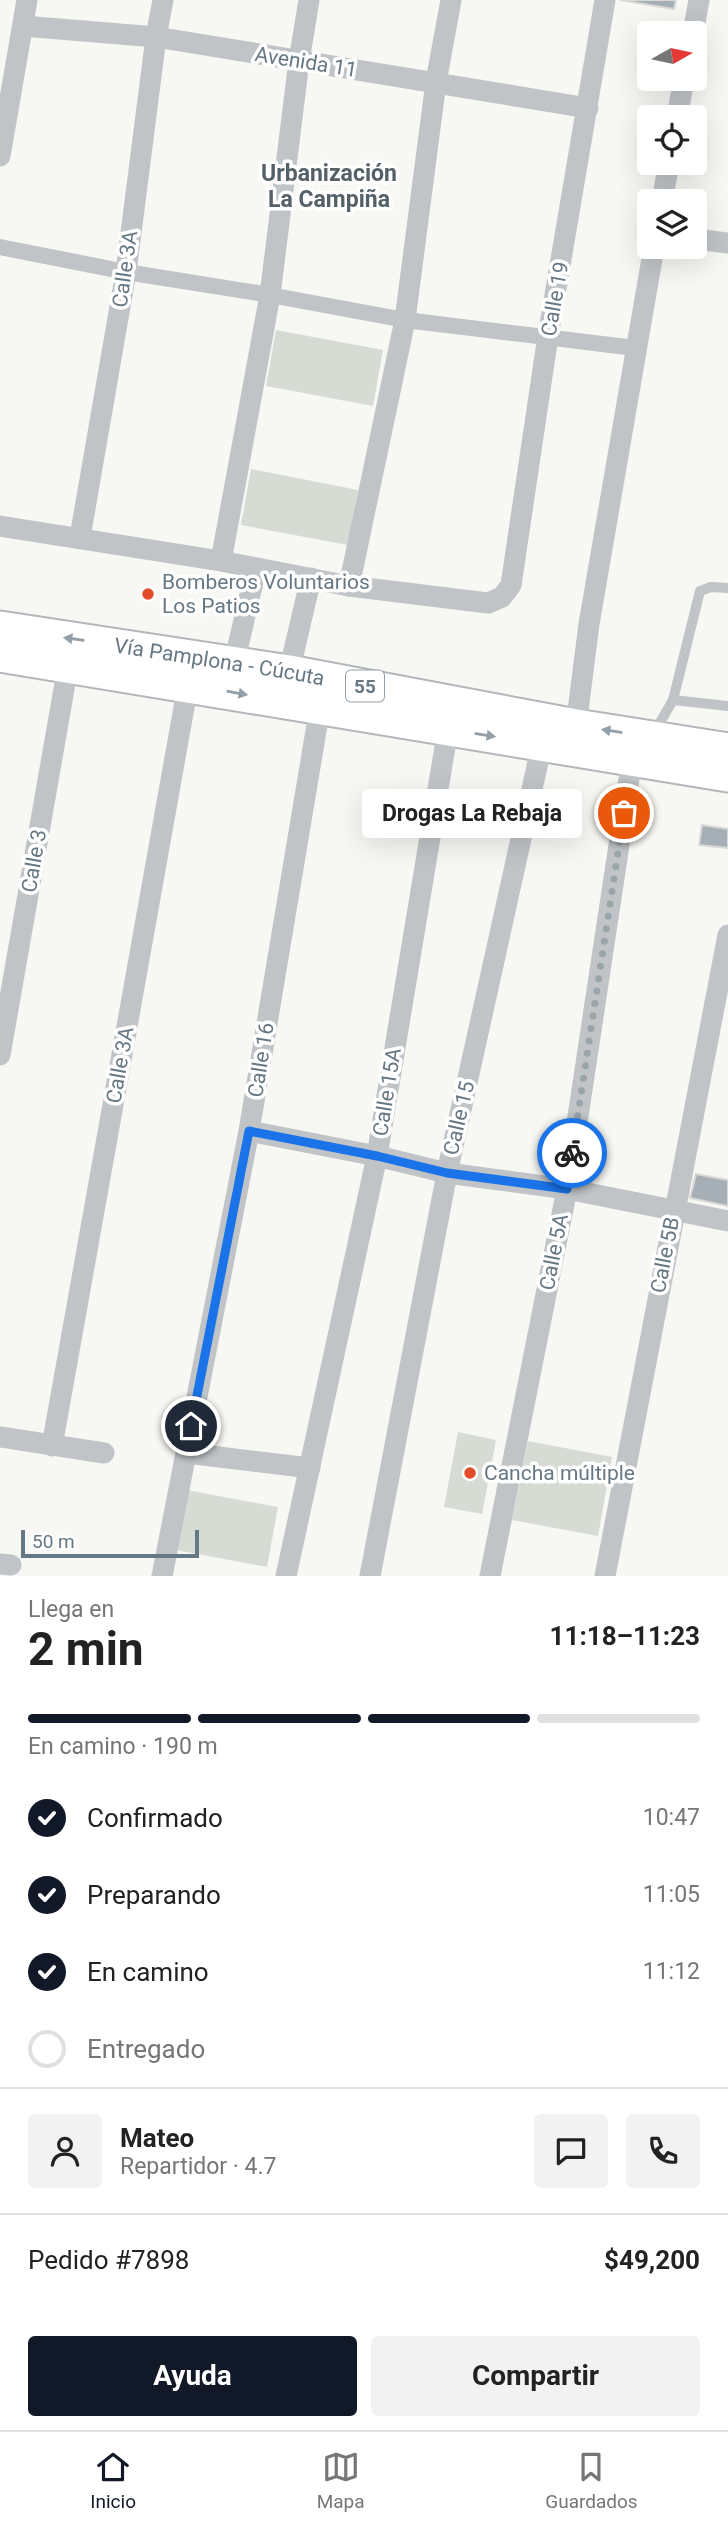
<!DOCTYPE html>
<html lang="es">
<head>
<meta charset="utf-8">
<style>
  body { margin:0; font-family:Roboto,sans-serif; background:#f2f2f2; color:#222; height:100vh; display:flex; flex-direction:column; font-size:26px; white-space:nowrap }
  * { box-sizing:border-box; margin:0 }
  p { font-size:23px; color:#767676 }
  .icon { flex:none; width:38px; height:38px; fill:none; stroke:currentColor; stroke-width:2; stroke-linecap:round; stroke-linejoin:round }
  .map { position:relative; height:1576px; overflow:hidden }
  .details { display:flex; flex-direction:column; background:#fff; flex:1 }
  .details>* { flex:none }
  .needle { width:46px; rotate:81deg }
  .tools { position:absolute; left:637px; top:21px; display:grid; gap:14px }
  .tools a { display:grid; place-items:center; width:70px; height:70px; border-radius:7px; background:#fff; box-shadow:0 7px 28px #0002; font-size:35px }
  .scale { position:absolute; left:21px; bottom:18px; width:178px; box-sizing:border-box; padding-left:7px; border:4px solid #667884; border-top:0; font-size:19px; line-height:24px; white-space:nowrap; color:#667884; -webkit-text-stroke:5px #fff; paint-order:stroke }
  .pin { position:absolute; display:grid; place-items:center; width:60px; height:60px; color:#fff; margin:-30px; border:4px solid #fff; border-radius:50%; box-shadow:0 2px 7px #0007 }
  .courier { position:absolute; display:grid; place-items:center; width:70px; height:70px; margin:-35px; border:5px solid #1a73e8; border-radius:50%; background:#fff; color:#222; box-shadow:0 2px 9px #0007 }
  .bubble { position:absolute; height:49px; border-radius:7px; background:#fff; box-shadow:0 7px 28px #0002; font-size:23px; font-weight:700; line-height:49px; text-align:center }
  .head em { font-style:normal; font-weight:700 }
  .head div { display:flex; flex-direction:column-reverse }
  .head { display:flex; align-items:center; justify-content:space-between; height:119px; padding:0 28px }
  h1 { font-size:46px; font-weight:700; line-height:52px }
  .bar { display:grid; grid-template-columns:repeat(4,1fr); gap:10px 7px; align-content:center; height:84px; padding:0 28px }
  .bar i { height:9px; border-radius:5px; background:#e0e0e0 }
  .bar .current { background:#111827 }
  .bar p { grid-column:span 4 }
  .line { display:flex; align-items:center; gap:18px; padding:0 28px; border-top:2px solid #e0e0e0 }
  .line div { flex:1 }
  .round { display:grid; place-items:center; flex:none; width:74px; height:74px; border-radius:7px; background:#f2f2f2 }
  ol { padding:0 28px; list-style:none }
  li { display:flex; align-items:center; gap:21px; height:77px }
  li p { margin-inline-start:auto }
  li .icon { padding:7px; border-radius:50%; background:#111827; color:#fff; stroke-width:4 }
  li:last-child { color:#767676 }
  li i { width:38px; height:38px; border:4px solid #e0e0e0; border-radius:50% }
  .cta { display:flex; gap:14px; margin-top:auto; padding:14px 28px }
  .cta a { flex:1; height:80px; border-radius:7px; background:#111827; color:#fff; font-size:28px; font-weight:700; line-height:80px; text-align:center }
  .cta a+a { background:#f2f2f2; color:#222 }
  .dock { display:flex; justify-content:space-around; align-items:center; height:98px; border-top:2px solid #e0e0e0; background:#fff; font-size:19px; color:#767676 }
  .dock a { display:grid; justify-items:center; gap:4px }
  .dock .current { color:#111827 }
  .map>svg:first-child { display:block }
  .green { fill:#d6dcd3 }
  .building { fill:#a6afb5; stroke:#d8d8d6; stroke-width:2 }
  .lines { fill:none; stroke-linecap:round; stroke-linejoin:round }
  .trunk-casing { stroke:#b3b7ba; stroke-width:37 }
  .service { stroke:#c0c4c7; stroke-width:10 }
  .pedestrian { stroke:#c0c4c7; stroke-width:16 }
  .minor { stroke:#c0c4c7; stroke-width:21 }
  .trunk { stroke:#fff; stroke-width:33 }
  .oneway { fill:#94a0a9 }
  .done { stroke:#99a4ab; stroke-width:7; stroke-dasharray:0 12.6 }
  .route { stroke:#1a73e8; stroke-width:9 }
  .poi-dot { fill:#e24c29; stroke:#fff; stroke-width:2.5 }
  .labels { text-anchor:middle; stroke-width:7; stroke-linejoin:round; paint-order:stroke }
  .shield { fill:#fff; stroke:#94a0a9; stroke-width:2 }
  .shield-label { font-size:19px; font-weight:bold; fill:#667884 }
  .street-label { font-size:21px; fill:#667884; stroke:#fff }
  .poi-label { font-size:21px; fill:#667884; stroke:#fff; text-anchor:start }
  .neighbourhood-label { font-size:23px; font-weight:bold; fill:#546169; stroke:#fff }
</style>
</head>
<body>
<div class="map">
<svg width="728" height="1576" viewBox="0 0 728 1576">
  <rect width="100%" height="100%" fill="#f7f7f3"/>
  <!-- green -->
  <g class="green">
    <polygon points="276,330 383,350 373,406 266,386"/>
    <polygon points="251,469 358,490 348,545 241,525"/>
    <polygon points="458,1432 496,1440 482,1514 444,1507"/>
    <polygon points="528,1441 612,1457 598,1536 512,1520"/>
    <polygon points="187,1490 278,1507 267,1567 176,1550"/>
  </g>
  <!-- building -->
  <g class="building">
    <polygon points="620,0 676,0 674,9"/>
    <polygon points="702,825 728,829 728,848 699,845"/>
    <polygon points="696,1174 728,1180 728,1206 690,1198"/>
  </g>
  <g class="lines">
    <defs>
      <g id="trunk">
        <path id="s1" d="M0,628L289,672L576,726L728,750"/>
        <polyline points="0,655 728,775"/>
      </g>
    </defs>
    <!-- trunk casing -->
    <use href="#trunk" class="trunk-casing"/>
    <!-- service -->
    <g class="service">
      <polyline points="673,700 728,706"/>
      <polyline points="654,733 673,700 700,591 711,587 728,588"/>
    </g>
    <!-- pedestrian -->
    <polyline class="pedestrian" points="0,247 126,272 270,295 405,320 635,348"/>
    <!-- minor -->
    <g class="minor">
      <polyline points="23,26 156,37 588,108"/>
      <polyline points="693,33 699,0"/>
      <polyline points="677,117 684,79"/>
      <polyline points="0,156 27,0"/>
      <polyline points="662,201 669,163"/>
      <polyline points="695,239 728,243"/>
      <polyline points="0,526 221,561 349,586 488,603 502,597 511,585 548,336 605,0"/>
      <polyline points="80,537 126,272 156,37 163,0"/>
      <polyline points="221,561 270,295 299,61 309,0"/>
      <polyline points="349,586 405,320 436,82 451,0"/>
      <polyline points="234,663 256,569"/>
      <polyline points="289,672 311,578"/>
      <polyline points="576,726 589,624 654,247"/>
      <polyline points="0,1055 68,666"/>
      <polyline points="249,1131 377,1156 447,1173 567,1189 728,1221"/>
      <polyline points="0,1437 104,1453"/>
      <polyline points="52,1446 188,685"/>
      <polyline points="186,1453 310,1468"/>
      <polyline points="0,1564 11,1565"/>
      <polyline points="162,1576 249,1131 320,707"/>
      <polyline points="286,1576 377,1156 448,729"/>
      <polyline points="370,1576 447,1173 542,744"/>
      <polyline points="490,1576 567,1189 632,759"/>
      <polyline points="605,1576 728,935"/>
    </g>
    <!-- trunk -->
    <use href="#trunk" class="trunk"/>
  </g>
  <!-- one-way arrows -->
  <defs><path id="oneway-solid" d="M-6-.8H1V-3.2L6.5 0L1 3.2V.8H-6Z" transform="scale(1.75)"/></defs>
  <g class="oneway">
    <use href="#oneway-solid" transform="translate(74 639) rotate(-172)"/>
    <use href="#oneway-solid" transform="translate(237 693) rotate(10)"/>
    <use href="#oneway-solid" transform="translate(612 731) rotate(-171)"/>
    <use href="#oneway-solid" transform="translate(485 735) rotate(9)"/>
  </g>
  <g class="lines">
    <!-- done -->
    <polyline class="done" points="572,1153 624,813"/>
    <!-- route -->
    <polyline class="route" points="191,1426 249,1131 377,1156 447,1173 567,1189 572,1153"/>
  </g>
  <!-- markers -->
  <g class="poi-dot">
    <circle cx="148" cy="594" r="7"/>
    <circle cx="470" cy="1473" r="7"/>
  </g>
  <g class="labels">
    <!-- shield labels -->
    <rect class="shield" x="346" y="670.5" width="38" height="31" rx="5"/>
    <g class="shield-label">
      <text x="365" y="693">55</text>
    </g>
    <!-- street labels -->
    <g class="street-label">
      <text transform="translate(306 62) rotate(9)" y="7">Avenida 11</text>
      <text transform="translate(125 269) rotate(-82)" y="7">Calle 3A</text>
      <text transform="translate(555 299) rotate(-80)" y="7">Calle 19</text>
      <text dy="7" stroke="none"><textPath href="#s1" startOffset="222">Vía Pamplona - Cúcuta</textPath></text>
      <text transform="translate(34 861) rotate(-80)" y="7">Calle 3</text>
      <text transform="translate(261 1060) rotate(-81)" y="7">Calle 16</text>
      <text transform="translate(120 1065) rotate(-80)" y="7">Calle 3A</text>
      <text transform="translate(387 1092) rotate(-81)" y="7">Calle 15A</text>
      <text transform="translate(459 1118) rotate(-77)" y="7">Calle 15</text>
      <text transform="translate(554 1252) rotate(-79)" y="7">Calle 5A</text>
      <text transform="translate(665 1255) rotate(-79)" y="7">Calle 5B</text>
    </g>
    <!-- poi labels -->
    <g class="poi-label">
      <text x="162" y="589">Bomberos Voluntarios<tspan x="162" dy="24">Los Patios</tspan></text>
      <text x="484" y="1480">Cancha múltiple</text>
    </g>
    <!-- neighbourhood labels -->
    <g class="neighbourhood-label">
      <text x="329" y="181">Urbanización<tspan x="329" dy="26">La Campiña</tspan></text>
    </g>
  </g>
</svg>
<div class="tools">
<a><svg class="needle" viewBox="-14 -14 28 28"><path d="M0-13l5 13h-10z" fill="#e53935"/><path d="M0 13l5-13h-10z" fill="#767676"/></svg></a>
<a><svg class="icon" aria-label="locate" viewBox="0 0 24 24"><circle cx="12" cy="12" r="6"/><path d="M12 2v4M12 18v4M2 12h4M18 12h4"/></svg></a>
<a><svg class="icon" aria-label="layers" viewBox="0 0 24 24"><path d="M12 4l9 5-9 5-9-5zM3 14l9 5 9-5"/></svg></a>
</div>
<div class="scale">50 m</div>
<div class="pin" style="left:624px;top:813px;background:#ea580c"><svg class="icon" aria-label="bag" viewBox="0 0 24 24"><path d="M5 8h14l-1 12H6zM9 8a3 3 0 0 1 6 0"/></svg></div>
<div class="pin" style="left:191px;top:1426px;background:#1f2937"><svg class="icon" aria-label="home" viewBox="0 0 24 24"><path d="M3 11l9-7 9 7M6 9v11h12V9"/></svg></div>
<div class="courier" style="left:572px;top:1153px"><svg class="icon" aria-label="bike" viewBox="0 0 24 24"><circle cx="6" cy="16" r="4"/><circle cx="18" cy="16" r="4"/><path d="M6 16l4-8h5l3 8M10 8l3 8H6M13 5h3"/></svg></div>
<div class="bubble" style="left:362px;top:789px;width:220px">Drogas La Rebaja</div>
</div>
<section class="details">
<div class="head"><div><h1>2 min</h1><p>Llega en</p></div><em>11:18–11:23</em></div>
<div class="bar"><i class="current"></i><i class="current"></i><i class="current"></i><i></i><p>En camino · 190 m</p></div>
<ol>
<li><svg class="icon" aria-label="check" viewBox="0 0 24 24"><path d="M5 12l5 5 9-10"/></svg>Confirmado<p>10:47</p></li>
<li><svg class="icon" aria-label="check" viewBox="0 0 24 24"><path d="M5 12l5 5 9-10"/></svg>Preparando<p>11:05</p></li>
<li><svg class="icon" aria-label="check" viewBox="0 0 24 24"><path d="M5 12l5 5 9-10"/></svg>En camino<p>11:12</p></li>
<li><i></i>Entregado</li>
</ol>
<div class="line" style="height:126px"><a class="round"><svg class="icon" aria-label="person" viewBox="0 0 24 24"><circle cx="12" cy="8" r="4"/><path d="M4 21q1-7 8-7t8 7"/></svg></a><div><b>Mateo</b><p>Repartidor · 4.7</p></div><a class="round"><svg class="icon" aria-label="chat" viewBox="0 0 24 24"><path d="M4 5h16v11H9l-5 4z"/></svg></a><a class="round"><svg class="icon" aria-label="phone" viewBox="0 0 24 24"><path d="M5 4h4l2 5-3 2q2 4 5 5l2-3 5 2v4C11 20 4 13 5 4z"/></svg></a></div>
<div class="line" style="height:91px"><div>Pedido #7898</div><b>$49,200</b></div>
<div class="cta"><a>Ayuda</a><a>Compartir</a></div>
</section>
<nav class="dock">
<a class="current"><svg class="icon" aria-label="home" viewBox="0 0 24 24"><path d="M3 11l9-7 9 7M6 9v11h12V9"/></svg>Inicio</a>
<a><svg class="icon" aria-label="map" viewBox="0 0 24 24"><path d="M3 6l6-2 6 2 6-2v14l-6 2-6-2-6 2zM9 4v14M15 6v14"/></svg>Mapa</a>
<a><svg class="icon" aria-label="saved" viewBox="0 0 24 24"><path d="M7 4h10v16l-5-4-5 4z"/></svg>Guardados</a>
</nav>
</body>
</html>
